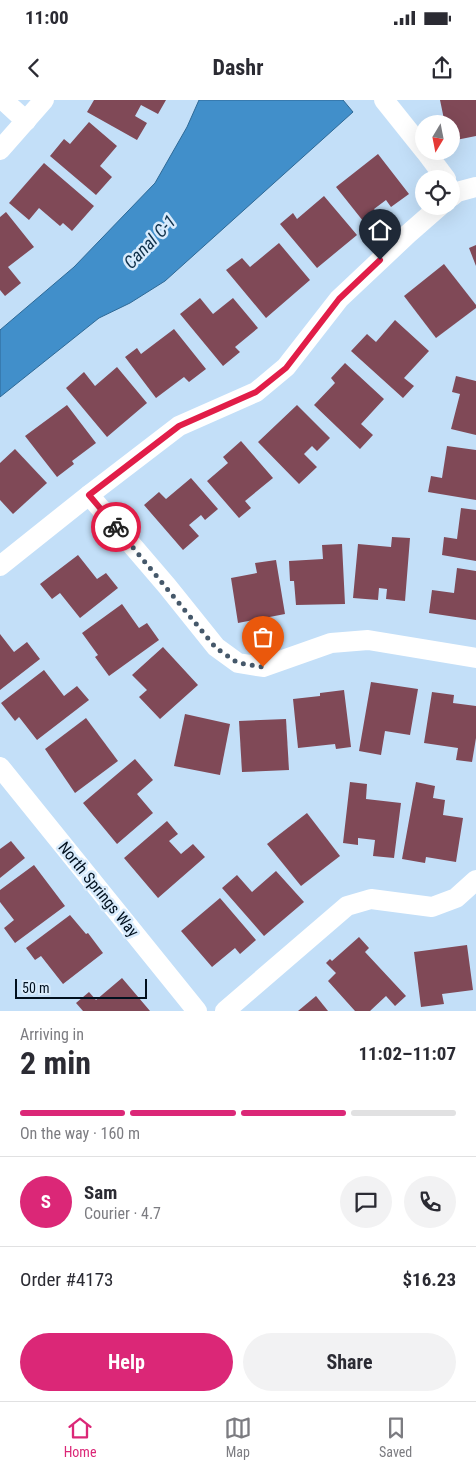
<!DOCTYPE html>
<html lang="en">
<head>
<meta charset="utf-8">
<style>
  body { margin:0; font-family:"Roboto Condensed",sans-serif; background:#f2f2f3; color:#2b2b33; height:100vh; display:flex; flex-direction:column; font-size:19px; white-space:nowrap }
  * { box-sizing:border-box; margin:0 }
  p { font-size:16px; color:#7c7c81 }
  .icon { flex:none; width:28px; height:28px; fill:none; stroke:currentColor; stroke-width:2; stroke-linecap:round; stroke-linejoin:round }
  .map { position:relative; height:911px; overflow:hidden }
  .drawer { display:flex; flex-direction:column; background:#fff; flex:1 }
  .drawer>* { flex:none }
  .needle { width:32px; rotate:190deg }
  .buttons { position:absolute; left:415px; top:15px; display:grid; gap:10px }
  .buttons a { display:grid; place-items:center; width:45px; height:45px; border-radius:50%; background:#fff; box-shadow:0 5px 20px #0002; font-size:25px }
  .scale { position:absolute; left:15px; bottom:12px; width:132px; box-sizing:border-box; padding-left:5px; border:2px solid #01101e; border-top:0; font-size:14px; line-height:18px; white-space:nowrap; color:#01101e; -webkit-text-stroke:4px #d8ebfc; paint-order:stroke }
  .pin { position:absolute; display:grid; place-items:center; width:42px; height:42px; color:#fff; margin:-51px -21px; border-radius:50% 50% 50% 0; rotate:-45deg; box-shadow:0 0 5px #0007 }
  .pin .icon { rotate:45deg }
  .courier { position:absolute; display:grid; place-items:center; width:50px; height:50px; margin:-25px; border:4px solid #e11d48; border-radius:50%; background:#fff; color:#222; box-shadow:0 1px 6px #0007 }
  .headline em { font-style:normal; font-weight:700 }
  .headline div { display:flex; flex-direction:column-reverse }
  .headline { display:flex; align-items:center; justify-content:space-between; height:85px; padding:0 20px }
  h1 { font-size:32px; font-weight:700; line-height:38px }
  .bar { display:grid; grid-template-columns:repeat(4,1fr); gap:8px 5px; align-content:center; height:60px; padding:0 20px }
  .bar i { height:6px; border-radius:4px; background:#e1e1e2 }
  .bar .selected { background:#db2777 }
  .bar p { grid-column:span 4 }
  .line { display:flex; align-items:center; gap:12px; padding:0 20px; border-top:1px solid #e1e1e2 }
  .line div { flex:1 }
  .round { display:grid; place-items:center; flex:none; width:52px; height:52px; border-radius:26px; background:#f2f2f3 }
  .primary-button { display:flex; gap:10px; margin-top:auto; padding:10px 20px }
  .primary-button a { flex:1; height:58px; border-radius:30px; background:#db2777; color:#fff; font-size:20px; font-weight:700; line-height:58px; text-align:center }
  .primary-button a+a { background:#f2f2f3; color:#2b2b33 }
  .status { display:flex; justify-content:space-between; align-items:center; height:35px; padding:0 25px; background:#fff; direction:ltr }
  .status svg { height:14px; fill:currentColor }
  header { display:flex; justify-content:space-between; align-items:center; height:65px; padding:0 20px; background:#fff; font-size:22px; font-weight:700 }
  .tabs { display:flex; justify-content:space-around; align-items:center; height:70px; border-top:1px solid #e1e1e2; background:#fff; font-size:14px; color:#7c7c81 }
  .tabs a { display:grid; justify-items:center; gap:2px }
  .tabs .selected { color:#db2777 }
  .map>svg:first-child { display:block }
  .water { fill:#418fca; stroke:#2e6996 }
  .building { fill:#804957 }
  .lines { fill:none; stroke-linecap:round; stroke-linejoin:round }
  .minor { stroke:#fff; stroke-width:20 }
  .done { stroke:#45586a; stroke-width:5; stroke-dasharray:0 9 }
  .route { stroke:#e11d48; stroke-width:6 }
  .labels { text-anchor:middle; stroke-width:5; stroke-linejoin:round; paint-order:stroke }
  .street-label { font-size:16px; fill:#01101e; stroke:#d8ebfc }
  .water-label { font-size:18px; font-style:italic; fill:#0f3049; stroke:#d8ebfc }
</style>
</head>
<body>
<div class="status"><b>11:00</b><svg viewBox="0 0 49 12"><path d="M0 12V9h3v3zM5 12V6h3v6zM10 12V3h3v9zM15 12V0h3v12zM26 1h20v11H26zM47 4h2v5h-2z"/></svg></div>
<header><svg class="icon" aria-label="back" viewBox="0 0 24 24"><path d="M15 5l-7 7 7 7"/></svg>Dashr<svg class="icon" aria-label="share" viewBox="0 0 24 24"><path d="M12 15V3M7 8l5-5 5 5M5 13v7h14v-7"/></svg></header>
<div class="map">
<svg width="476" height="911" viewBox="0 0 476 911">
  <rect width="100%" height="100%" fill="#c3dff8"/>
  <!-- water -->
  <polygon class="water" points="199,0 343,0 353,12 165,181 130,203 99,218 0,297 0,230 74,167 155,83 187,27"/>
  <!-- building -->
  <g class="building">
    <polygon points="94,0 166,0 158,14 141,5 135,16 147,23 137,40 87,12"/>
    <polygon points="440,0 476,0 476,36 451,41 451,24 445,24"/>
    <polygon points="89,22 117,46 100,66 112,77 96,95 50,56 64,39 70,44"/>
    <polygon points="378,54 409,94 391,107 386,100 374,109 380,116 367,126 336,87"/>
    <polygon points="44,63 94,106 72,131 63,123 60,126 39,108 29,120 9,103"/>
    <polygon points="324,96 357,135 317,168 280,124 293,113 297,119"/>
    <polygon points="6,112 34,147 8,167 21,183 5,196 0,190 0,117"/>
    <polygon points="279,143 310,180 266,218 226,170 242,158 250,167"/>
    <polygon points="476,145 476,166 469,148"/>
    <polygon points="444,164 476,205 476,208 436,238 404,196"/>
    <polygon points="200,198 213,214 233,198 258,228 235,247 240,252 223,266 180,214"/>
    <polygon points="395,220 429,251 404,278 414,286 403,298 351,251 367,234 376,242"/>
    <polygon points="174,229 206,269 189,282 184,277 156,298 125,257 137,248 141,254"/>
    <polygon points="345,263 384,299 361,324 373,335 360,349 314,305 335,283 331,278"/>
    <polygon points="117,267 147,303 107,337 66,288 84,272 95,286"/>
    <polygon points="456,276 476,281 476,335 451,329 460,294 452,292"/>
    <polygon points="67,305 96,343 72,361 74,364 57,377 25,336"/>
    <polygon points="297,305 330,338 317,351 312,346 304,354 317,367 299,384 258,342"/>
    <polygon points="241,341 273,378 245,401 251,408 239,418 207,381 228,363 223,357"/>
    <polygon points="447,346 476,350 476,400 428,392 431,376 442,378"/>
    <polygon points="15,349 47,383 13,414 0,400 0,363"/>
    <polygon points="191,378 218,409 205,420 201,415 189,425 199,436 183,450 144,405 159,392 166,399"/>
    <polygon points="461,408 476,410 476,461 442,455 444,437 457,439"/>
    <polygon points="392,437 410,438 405,501 386,499 387,489 379,488 378,500 353,498 358,444 391,447"/>
    <polygon points="342,444 345,504 296,505 294,481 290,481 289,461 323,459 322,445"/>
    <polygon points="78,455 97,479 106,473 118,488 80,518 60,493 52,499 40,484"/>
    <polygon points="276,460 285,514 238,523 231,478 257,473 255,463"/>
    <polygon points="457,468 476,471 476,520 429,513 432,490 454,493"/>
    <polygon points="122,504 139,528 147,523 159,540 109,576 95,557 98,555 82,533"/>
    <polygon points="0,534 14,552 27,542 40,559 0,590"/>
    <polygon points="163,547 198,585 160,619 139,597 147,590 132,575"/>
    <polygon points="44,570 64,596 77,586 89,600 37,640 19,617 15,621 1,603"/>
    <polygon points="371,582 418,589 410,635 385,631 381,655 359,651"/>
    <polygon points="344,590 351,647 336,649 335,644 298,648 293,599 320,596 320,593"/>
    <polygon points="432,592 454,595 453,603 476,606 476,638 472,662 456,660 458,648 424,643"/>
    <polygon points="185,614 230,624 220,675 174,666"/>
    <polygon points="86,618 118,661 75,693 45,649"/>
    <polygon points="286,619 289,670 242,672 239,621"/>
    <polygon points="135,659 153,680 137,694 153,713 117,744 83,703"/>
    <polygon points="350,682 367,684 366,699 401,703 394,758 373,756 375,740 358,738 358,745 343,743"/>
    <polygon points="416,682 435,686 433,698 445,700 443,715 463,718 456,762 426,757 425,763 402,759"/>
    <polygon points="307,713 340,756 301,786 267,744"/>
    <polygon points="167,721 178,734 169,741 181,754 193,744 205,757 158,798 124,758"/>
    <polygon points="11,741 25,758 0,778 0,749"/>
    <polygon points="34,765 65,806 15,843 4,828 14,820 0,802 0,790"/>
    <polygon points="276,771 304,802 264,836 222,788 237,775 252,792"/>
    <polygon points="220,798 256,840 240,854 235,848 212,867 181,831"/>
    <polygon points="70,815 86,834 88,833 103,853 63,884 41,856 35,860 26,848"/>
    <polygon points="359,837 369,848 365,852 406,896 395,906 386,896 370,911 355,911 328,881 336,873 326,863 330,859 332,861"/>
    <polygon points="467,845 473,890 442,894 444,904 421,907 414,852"/>
    <polygon points="122,878 150,911 83,911 76,903 89,892 96,900"/>
    <polygon points="316,896 328,911 298,911"/>
  </g>
  <g class="lines">
    <!-- minor -->
    <g class="minor">
      <polyline points="3,0 26,21"/>
      <polyline points="384,0 424,50"/>
      <polyline points="0,50 44,0"/>
      <polyline points="425,51 446,79"/>
      <polyline points="451,97 457,92 476,87"/>
      <polyline points="89,395 167,486 216,547 238,563 263,567 331,543 368,540 476,558"/>
      <polyline points="0,466 89,395 179,326 256,292 286,267 339,199 408,134 440,106"/>
      <polyline points="0,667 197,911"/>
      <polyline points="225,911 347,806 371,799 432,807 456,798 476,780"/>
    </g>
  </g>
  <g class="lines">
    <!-- done -->
    <polyline class="done" points="116,427 216,548 238,563 263,567"/>
    <!-- route -->
    <polyline class="route" points="116,427 89,395 179,326 256,292 286,268 339,199 380,160"/>
  </g>
  <g class="labels">
    <!-- street labels -->
    <g class="street-label">
      <text transform="translate(99 789) rotate(51)" y="6">North Springs Way</text>
    </g>
    <!-- water labels -->
    <g class="water-label">
      <text transform="translate(150 142) rotate(-46)" y="6">Canal C-1</text>
    </g>
  </g>
</svg>
<div class="buttons">
<a><svg class="needle" viewBox="-14 -14 28 28"><path d="M0-13l5 13h-10z" fill="#e53935"/><path d="M0 13l5-13h-10z" fill="#7c7c81"/></svg></a>
<a><svg class="icon" aria-label="locate" viewBox="0 0 24 24"><circle cx="12" cy="12" r="6"/><path d="M12 2v4M12 18v4M2 12h4M18 12h4"/></svg></a>
</div>
<div class="scale">50 m</div>
<div class="pin" style="left:263px;top:567px;background:#ea580c"><svg class="icon" aria-label="bag" viewBox="0 0 24 24"><path d="M5 8h14l-1 12H6zM9 8a3 3 0 0 1 6 0"/></svg></div>
<div class="pin" style="left:380px;top:160px;background:#1f2937"><svg class="icon" aria-label="home" viewBox="0 0 24 24"><path d="M3 11l9-7 9 7M6 9v11h12V9"/></svg></div>
<div class="courier" style="left:116px;top:427px"><svg class="icon" aria-label="bike" viewBox="0 0 24 24"><circle cx="6" cy="16" r="4"/><circle cx="18" cy="16" r="4"/><path d="M6 16l4-8h5l3 8M10 8l3 8H6M13 5h3"/></svg></div>
</div>
<section class="drawer">
<div class="headline"><div><h1>2 min</h1><p>Arriving in</p></div><em>11:02–11:07</em></div>
<div class="bar"><i class="selected"></i><i class="selected"></i><i class="selected"></i><i></i><p>On the way · 160 m</p></div>
<div class="line" style="height:90px"><b class="round" style="background:#db2777;color:#fff">S</b><div><b>Sam</b><p>Courier · 4.7</p></div><a class="round"><svg class="icon" aria-label="chat" viewBox="0 0 24 24"><path d="M4 5h16v11H9l-5 4z"/></svg></a><a class="round"><svg class="icon" aria-label="phone" viewBox="0 0 24 24"><path d="M5 4h4l2 5-3 2q2 4 5 5l2-3 5 2v4C11 20 4 13 5 4z"/></svg></a></div>
<div class="line" style="height:65px"><div>Order #4173</div><b>$16.23</b></div>
<div class="primary-button"><a>Help</a><a>Share</a></div>
</section>
<nav class="tabs">
<a class="selected"><svg class="icon" aria-label="home" viewBox="0 0 24 24"><path d="M3 11l9-7 9 7M6 9v11h12V9"/></svg>Home</a>
<a><svg class="icon" aria-label="map" viewBox="0 0 24 24"><path d="M3 6l6-2 6 2 6-2v14l-6 2-6-2-6 2zM9 4v14M15 6v14"/></svg>Map</a>
<a><svg class="icon" aria-label="saved" viewBox="0 0 24 24"><path d="M7 4h10v16l-5-4-5 4z"/></svg>Saved</a>
</nav>
</body>
</html>
